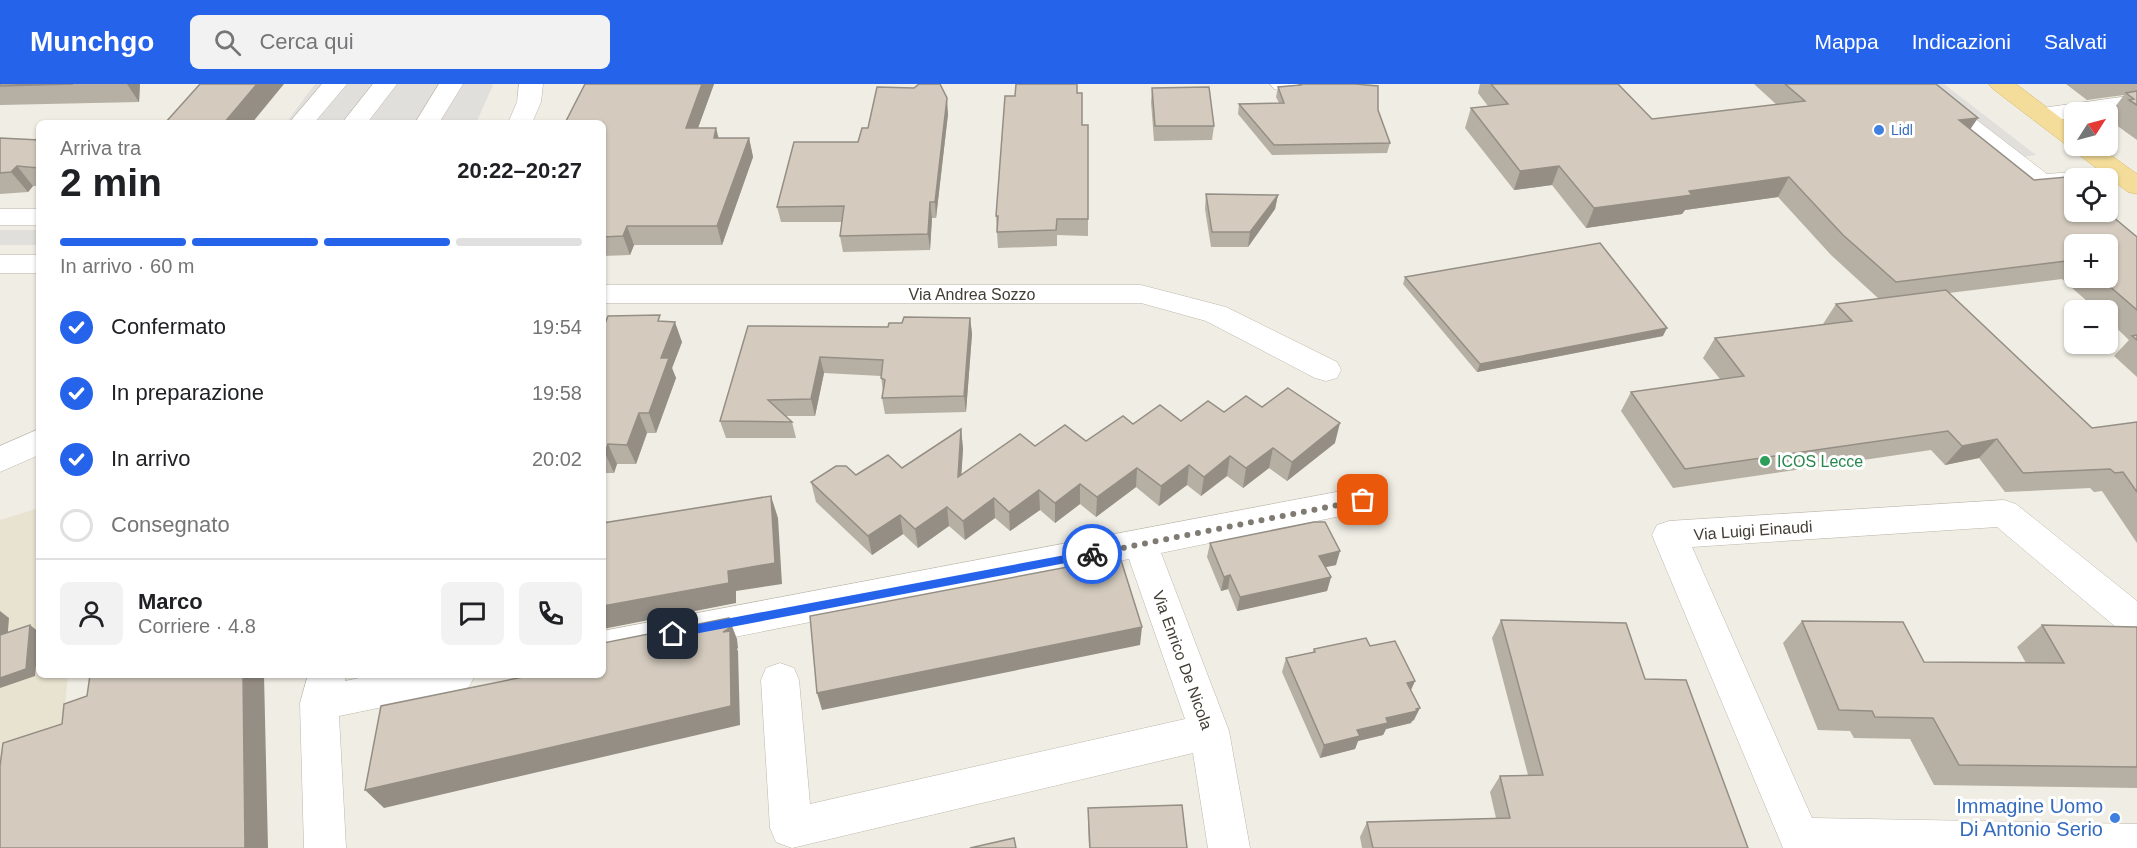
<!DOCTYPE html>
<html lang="it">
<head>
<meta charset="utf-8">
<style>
  body { margin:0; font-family:Arial,sans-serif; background:#f2f2f2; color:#202124; height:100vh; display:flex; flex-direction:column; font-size:22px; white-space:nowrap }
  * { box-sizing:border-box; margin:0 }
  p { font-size:20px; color:#757577 }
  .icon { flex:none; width:33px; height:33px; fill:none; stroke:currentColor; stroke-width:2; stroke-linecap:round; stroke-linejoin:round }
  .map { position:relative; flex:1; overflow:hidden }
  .sheet { position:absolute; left:36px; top:36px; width:570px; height:558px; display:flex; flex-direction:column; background:#fff; border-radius:9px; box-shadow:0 2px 4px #0004 }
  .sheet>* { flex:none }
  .needle { width:39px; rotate:54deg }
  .controls { position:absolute; left:2064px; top:18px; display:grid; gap:12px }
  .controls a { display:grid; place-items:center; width:54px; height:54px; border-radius:9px; background:#fff; box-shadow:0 2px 4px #0004; font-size:30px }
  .pin { position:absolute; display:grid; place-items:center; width:51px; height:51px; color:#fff; margin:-26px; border-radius:12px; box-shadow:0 3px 9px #0006 }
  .courier { position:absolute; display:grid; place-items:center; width:60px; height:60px; margin:-30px; border:4px solid #2563eb; border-radius:50%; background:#fff; color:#222; box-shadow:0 2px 8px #0007 }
  .head em { font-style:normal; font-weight:700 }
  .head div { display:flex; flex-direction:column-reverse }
  .head { display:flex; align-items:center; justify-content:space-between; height:102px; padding:0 24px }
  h1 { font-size:39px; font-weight:700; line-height:45px }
  .bar { display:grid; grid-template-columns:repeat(4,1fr); gap:9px 6px; align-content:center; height:72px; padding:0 24px }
  .bar i { height:8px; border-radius:4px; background:#e0e0e0 }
  .bar .active { background:#2563eb }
  .bar p { grid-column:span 4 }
  .line { display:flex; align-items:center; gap:15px; padding:0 24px; border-top:2px solid #e0e0e0 }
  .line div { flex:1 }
  .round { display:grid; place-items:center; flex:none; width:63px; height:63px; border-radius:9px; background:#f2f2f2 }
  ol { padding:0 24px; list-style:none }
  li { display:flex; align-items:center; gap:18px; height:66px }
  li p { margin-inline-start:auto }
  li .icon { padding:6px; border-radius:50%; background:#2563eb; color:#fff; stroke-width:4 }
  li:last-child { color:#757577 }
  li i { width:33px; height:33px; border:3px solid #e0e0e0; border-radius:50% }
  header { display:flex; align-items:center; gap:36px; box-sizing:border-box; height:84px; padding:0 30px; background:#2563eb; color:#fff }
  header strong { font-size:28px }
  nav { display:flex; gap:33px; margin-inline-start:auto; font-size:21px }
  .search { width:420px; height:54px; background:#f2f2f2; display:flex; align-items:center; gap:15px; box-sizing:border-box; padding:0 21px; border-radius:9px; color:#757577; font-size:22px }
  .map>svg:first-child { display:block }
  .education { fill:#e8e2d0 }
  .parking { fill:#e1dfdc }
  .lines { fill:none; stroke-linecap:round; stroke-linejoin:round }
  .minor-casing { stroke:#beb7ab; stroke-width:1 }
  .major-casing { stroke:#d7b86c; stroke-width:1 }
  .minor { fill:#fff; fill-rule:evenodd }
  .major { fill:#f4dc9a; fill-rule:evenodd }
  .wall { fill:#b6afa3; fill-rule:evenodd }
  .shaded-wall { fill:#948e85 }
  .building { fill:#d4cbbe; stroke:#948e85; stroke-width:1.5 }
  .route { fill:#2563eb }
  .done { stroke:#7f7b72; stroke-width:6; stroke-dasharray:0 10.8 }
  .shop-dot { fill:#3f7fe0; stroke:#fff; stroke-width:2 }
  .leisure-dot { fill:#2e9e5b; stroke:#fff; stroke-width:2 }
  .labels { text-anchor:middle; stroke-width:6; stroke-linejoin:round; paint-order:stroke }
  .far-shop-label { font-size:14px; fill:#366cbe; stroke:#fff; text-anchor:start }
  .street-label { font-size:16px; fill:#423d35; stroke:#fff }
  .leisure-label { font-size:16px; fill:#27864d; stroke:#fff; text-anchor:start }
  .near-shop-label { font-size:20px; fill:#366cbe; stroke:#fff; text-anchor:end }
</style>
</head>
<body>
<header>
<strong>Munchgo</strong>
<div class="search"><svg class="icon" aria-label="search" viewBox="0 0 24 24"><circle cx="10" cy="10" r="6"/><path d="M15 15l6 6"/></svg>Cerca qui</div>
<nav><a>Mappa</a><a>Indicazioni</a><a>Salvati</a></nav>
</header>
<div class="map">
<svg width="2137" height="764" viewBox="0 0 2137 764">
  <rect width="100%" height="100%" fill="#f0ede4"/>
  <!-- education -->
  <polygon class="education" points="39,424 39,591 68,591 60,669 0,689 0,436"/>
  <!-- parking -->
  <g class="parking">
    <polygon points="315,0 492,0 493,1 476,39 286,39"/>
    <polygon points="1902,0 1944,0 2036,71 1976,80"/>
    <rect x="0" y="146" width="39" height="15"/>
  </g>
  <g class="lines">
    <defs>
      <g id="minor">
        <polygon points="322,0 347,0 314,39 289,39"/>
        <polygon points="373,0 397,0 367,39 342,39"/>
        <polygon points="439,0 463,0 439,39 415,39"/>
        <polygon points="519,0 543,0 541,18 532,39 508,39 517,18"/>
        <polygon points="1270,0 1303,0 1299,5 1282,7 1274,5"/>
        <polygon points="1903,0 1930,0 2047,90 2123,84 2132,87 2136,92 2132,97 2108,101 2108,94 2074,94 2074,103 2041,106 2032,104"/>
        <polygon points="2137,11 2137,25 2108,29 2074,28 2074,34 2042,38 2033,36 2030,31 2033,26 2042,24"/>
        <rect x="0" y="125" width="39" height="16"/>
        <rect x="0" y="171" width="39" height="18"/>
        <polygon points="603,201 1141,201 1226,223 1337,278 1341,286 1337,294 1326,297 1315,294 1206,237 1141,219 603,219"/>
        <polygon points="39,345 39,371 0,388 0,362"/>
        <polygon points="1363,403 1375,407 1380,416 1375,425 1161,469 1229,647 1250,764 1208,764 1193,669 792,764 776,758 770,744 761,596 766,584 780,579 794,584 799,596 810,720 1185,635 1129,475 603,579 603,547"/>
        <polygon points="2004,416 2016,420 2137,517 2137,555 2124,550 1997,443 1692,463 1812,734 2137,740 2137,764 1783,764 1652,451 1657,441 1669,437"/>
        <polygon points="308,591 346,591 345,597 373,591 475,591 469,603 456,608 339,632 346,764 304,764 300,619"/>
      </g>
      <polygon id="major" points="1989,0 2016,0 2074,44 2074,62 2098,62 2137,90 2137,110 2128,108 2074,67 2071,62 2065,60 1993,5"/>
    </defs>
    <!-- minor casing -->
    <use href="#minor" class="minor-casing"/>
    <!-- major casing -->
    <use href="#major" class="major-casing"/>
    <!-- minor -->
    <use href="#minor" class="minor"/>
    <!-- major -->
    <use href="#major" class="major"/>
  </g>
  <!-- wall -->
  <g class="wall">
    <polygon points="0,0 140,0 139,18 0,21"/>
    <polygon points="585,0 714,0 698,44 718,54 749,54 753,73 722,161 634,161 630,171 603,172 603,39"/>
    <polygon points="1298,0 1355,0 1378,26 1390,59 1387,69 1272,71 1238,30 1239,20 1279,19 1276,13 1278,3 1298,2"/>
    <path d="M1480,0H1618L1652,35L1777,21L1754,0H1936L1970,46L2034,96L2137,153V293L2114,272L2129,256L2108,236V226H2097L2062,195L1949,209L2092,344L2137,338V459L2102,407L2094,408L2090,404L2005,408L1979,374L1945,381L1931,366L1673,404L1621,327L1631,308L1720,295L1703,274L1715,254L1824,240H1823L1836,220L1879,215L1831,171L1778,113L1685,126L1682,130L1586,144L1552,101L1514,106L1465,44L1471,24L1488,22L1478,9ZM2074,160L2108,194H2074Z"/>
    <polygon points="2066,0 2137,0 2137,56 2112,38 2114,35 2109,31 2124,11 2087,16"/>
    <polygon points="1152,4 1214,42 1212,56 1154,57 1151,18"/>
    <polygon points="1077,9 1082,41 1088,135 1088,152 1057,151 1057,162 998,164 996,132"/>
    <polygon points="948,30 936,134 932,134 930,166 843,168 840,152 842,138 781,138 777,123 858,58 868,44"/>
    <polygon points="0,54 39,56 39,102 33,102 28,108 0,110"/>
    <polygon points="1206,110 1278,111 1275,125 1248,163 1211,163 1205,125"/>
    <polygon points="1405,193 1663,252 1477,288 1403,200"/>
    <polygon points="970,234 972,250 966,328 885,330 882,314 883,308 881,292 824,289 815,332 786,332 792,338 796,354 726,354 720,337 748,242 888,243 902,239"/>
    <polygon points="663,237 682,258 672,284 676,294 656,349 647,349 636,380 617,380 614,389 603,389 603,245"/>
    <polygon points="1262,323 1335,359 1287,397 1269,384 1243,404 1227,392 1201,412 1187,401 1159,422 1136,403 1096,433 1080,420 1055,439 1040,426 1010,447 995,434 965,456 949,442 918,464 903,450 872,471 816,418 811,398 902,384 961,345 963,365 961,390 1035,362 1086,357 1133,340 1181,337 1224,328"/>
    <polygon points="1210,459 1336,481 1326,483 1331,493 1327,507 1237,527 1228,505 1221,507 1207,473"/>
    <polygon points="1501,536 1645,595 1748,764 1362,764 1360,753 1367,738 1496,734 1490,708 1500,692 1528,691 1492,554"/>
    <polygon points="1802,537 1924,578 2026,579 2017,563 2042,541 2137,543 2137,704 1934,701 1910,655 1854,654 1850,647 1818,646 1783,559"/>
    <polygon points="1370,562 1415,597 1411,606 1414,636 1412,637 1411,639 1386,645 1383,651 1358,657 1355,665 1320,674 1282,588 1286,574 1313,568 1314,565"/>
    <polygon points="1088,724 1187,764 1089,764 1088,740"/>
  </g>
  <!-- shaded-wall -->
  <g class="shaded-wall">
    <polygon points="127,0 140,0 139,18"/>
    <polygon points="257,0 284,0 252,39 224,39"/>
    <polygon points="702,0 714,0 691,63 686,44"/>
    <polygon points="947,14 948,30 936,134 935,118"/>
    <polygon points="1978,34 1965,53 1959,36"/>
    <polygon points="716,44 721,63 714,54"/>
    <polygon points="749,54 753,73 722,161 717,142"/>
    <polygon points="17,82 33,102 28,108 11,88"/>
    <polygon points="1559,82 1552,101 1514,106 1520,87"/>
    <polygon points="1789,93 1778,113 1685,126 1682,130 1586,144 1594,124 1689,107"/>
    <polygon points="1278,111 1275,125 1248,163 1250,148"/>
    <polygon points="930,118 932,134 930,166 928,150"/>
    <polygon points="627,142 634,161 630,171 623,152"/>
    <polygon points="970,234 972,250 966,328 964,312"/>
    <polygon points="675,238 682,258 672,284 676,294 656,349 649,329 661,274"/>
    <polygon points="1667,244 1663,252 1477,288 1480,280"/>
    <polygon points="820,273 824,289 815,332 811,315"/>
    <polygon points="639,329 647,349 636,380 627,361"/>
    <polygon points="1340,339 1335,359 1287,397 1292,378"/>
    <polygon points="961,345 963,365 960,412 958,393"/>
    <polygon points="1997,355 1979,374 1945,381 1962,362"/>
    <polygon points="608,360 617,380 614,389 605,369"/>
    <polygon points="1273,364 1269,384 1243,404 1246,384"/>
    <polygon points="1230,372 1227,392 1201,412 1204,393"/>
    <polygon points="1189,381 1187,401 1159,422 1161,402"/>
    <polygon points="1137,384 1136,403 1096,433 1097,413"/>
    <polygon points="1080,400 1080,420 1055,439 1055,419"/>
    <polygon points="1039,406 1040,426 1010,447 1009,428"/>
    <polygon points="771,412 778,434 782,500 736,507 736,519 603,545 603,522 728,487"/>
    <polygon points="994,414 995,434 965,456 963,437"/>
    <polygon points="947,423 949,442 918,464 915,445"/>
    <polygon points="900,431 903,450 872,471 868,452"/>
    <polygon points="1340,467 1336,481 1316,485 1319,472"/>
    <polygon points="1230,491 1228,505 1221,507 1224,493"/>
    <polygon points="1331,493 1327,507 1237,527 1240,513"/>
    <polygon points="0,527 9,534 7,559 0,554"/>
    <polygon points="729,534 737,555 738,564 737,565 738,567 740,641 384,724 365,706 723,548"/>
    <polygon points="30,541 39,548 35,592 0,604 0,594"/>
    <polygon points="1142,543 1140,561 822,626 817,609"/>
    <polygon points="243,591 264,591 268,764 245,764"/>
    <polygon points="1415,597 1409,610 1407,599"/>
    <polygon points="1420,624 1414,636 1412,637 1411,639 1386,645 1383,651 1358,657 1355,665 1320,674 1324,661 1386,634"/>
  </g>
  <!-- building -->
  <g class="building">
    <polygon points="0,0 73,0 0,2"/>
    <polygon points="200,0 257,0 224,39 165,39"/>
    <polygon points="585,0 702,0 686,44 716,44 714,54 749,54 717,142 627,142 623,152 603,153 603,39 565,39"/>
    <polygon points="919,0 940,0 947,14 935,118 930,118 928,150 840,152 844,122 777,123 794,58 858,58 862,44 868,44 877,3 914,4"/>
    <polygon points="1016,0 1077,0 1077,9 1082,9 1082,41 1088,41 1088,135 1057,135 1056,146 997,148 998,132 996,132 1005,12 1015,12"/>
    <polygon points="1300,0 1355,0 1378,2 1378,26 1390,59 1274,61 1239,20 1284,19 1278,3 1301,1"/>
    <polygon points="1491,0 1618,0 1652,35 1805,17 1785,0 1936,0 1978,34 1959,36 2034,96 2067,93 2074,99 2074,128 2107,128 2137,153 2137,226 2100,194 2108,194 2108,160 2074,160 2074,176 1896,198 1843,151 1789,93 1689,107 1692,111 1594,124 1559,82 1520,87 1471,24 1508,20"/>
    <polygon points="1209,3 1214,42 1155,42 1152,4"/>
    <polygon points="2137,7 2137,21 2129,16 2134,15 2126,9"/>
    <polygon points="0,54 39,56 39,84 17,82 11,88 0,89"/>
    <polygon points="1206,110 1278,111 1250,148 1212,148"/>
    <polygon points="1600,159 1667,244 1480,280 1405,193"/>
    <polygon points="1946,206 2092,344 2137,338 2137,408 2123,388 2115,389 2110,385 2023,389 1997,355 1962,362 1948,347 1685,385 1631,308 1744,292 1715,254 1852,237 1836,220"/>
    <polygon points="660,231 658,237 675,238 661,274 669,274 649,329 639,329 627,361 608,360 605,369 603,369 603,245 608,232"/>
    <polygon points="904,233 970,234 964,312 882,314 885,296 881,294 883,276 820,273 811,315 768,316 792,338 720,337 748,242 888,243 889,239 902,239"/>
    <polygon points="2137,251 2137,256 2132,252"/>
    <polygon points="1288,304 1340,339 1292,378 1273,364 1246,384 1230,372 1204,393 1189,381 1161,402 1137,384 1097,413 1080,400 1055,419 1039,406 1009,428 994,414 963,437 947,423 915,445 900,431 868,452 811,398 836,382 846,382 856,391 888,371 902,384 961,345 958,393 1020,350 1035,362 1065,341 1086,357 1123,332 1133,340 1160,321 1181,337 1208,317 1224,328 1246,312 1262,323"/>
    <polygon points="771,412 775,479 728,487 729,499 603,522 603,439"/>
    <polygon points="1314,438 1325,438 1340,467 1319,472 1331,493 1240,513 1230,491 1224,493 1210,459"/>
    <polygon points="1120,473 1142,543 817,609 810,532"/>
    <polygon points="729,534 729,544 723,548 730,547 731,622 365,706 381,622 533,591 603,591 603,559"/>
    <polygon points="1501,536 1626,539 1645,595 1686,596 1748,764 1373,764 1367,738 1510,734 1500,692 1543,691"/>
    <polygon points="1802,537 1903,538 1924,578 2064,579 2042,541 2137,543 2137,683 1959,681 1933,634 1875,633 1872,627 1839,626"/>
    <polygon points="30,541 26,585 0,594 0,551"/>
    <polygon points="1366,554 1370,562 1395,557 1415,597 1407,599 1420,624 1416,625 1417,627 1386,634 1388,639 1357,646 1360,652 1324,661 1286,574 1315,568 1314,565"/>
    <polygon points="90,591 243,591 245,764 0,764 0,682 3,659 62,640 64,620 87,612"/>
    <polygon points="1182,721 1187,764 1090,764 1088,724"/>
    <polygon points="1014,754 1016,764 970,764"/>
  </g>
  <!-- route -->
  <polygon class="route" points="1092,466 1097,470 1092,474 673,554 668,550 673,545"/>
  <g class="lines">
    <!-- done -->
    <polyline class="done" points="1092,470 1363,416"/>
  </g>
  <!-- markers -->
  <g class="shop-dot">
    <circle cx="1879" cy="46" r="6"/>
    <circle cx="2115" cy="734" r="6"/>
  </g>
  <circle class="leisure-dot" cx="1765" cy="377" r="6"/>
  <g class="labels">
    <!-- far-shop labels -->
    <g class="far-shop-label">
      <text x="1891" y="51">Lidl</text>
    </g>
    <!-- street labels -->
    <g class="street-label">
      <text x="972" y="216">Via Andrea Sozzo</text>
      <text transform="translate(1753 446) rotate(-4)" y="6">Via Luigi Einaudi</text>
      <text transform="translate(1183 576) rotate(70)" y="6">Via Enrico De Nicola</text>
    </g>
    <!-- leisure labels -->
    <g class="leisure-label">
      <text x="1777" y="383">ICOS Lecce</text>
    </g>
    <!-- near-shop labels -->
    <g class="near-shop-label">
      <text x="2103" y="729">Immagine Uomo<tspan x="2103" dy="23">Di Antonio Serio</tspan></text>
    </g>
  </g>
</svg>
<div class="controls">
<a><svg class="needle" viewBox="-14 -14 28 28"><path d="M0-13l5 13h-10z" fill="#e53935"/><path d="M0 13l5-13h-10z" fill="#757577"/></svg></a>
<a><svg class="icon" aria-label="locate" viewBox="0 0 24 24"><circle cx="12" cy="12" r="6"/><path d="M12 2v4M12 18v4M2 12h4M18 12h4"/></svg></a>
<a>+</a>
<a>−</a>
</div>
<div class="pin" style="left:1363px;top:416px;background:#ea580c"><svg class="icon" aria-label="bag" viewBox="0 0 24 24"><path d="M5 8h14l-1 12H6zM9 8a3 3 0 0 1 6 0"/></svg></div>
<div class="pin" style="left:673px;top:550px;background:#1f2937"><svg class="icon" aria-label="home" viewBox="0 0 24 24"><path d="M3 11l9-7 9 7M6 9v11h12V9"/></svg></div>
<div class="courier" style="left:1092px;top:470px"><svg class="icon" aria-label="bike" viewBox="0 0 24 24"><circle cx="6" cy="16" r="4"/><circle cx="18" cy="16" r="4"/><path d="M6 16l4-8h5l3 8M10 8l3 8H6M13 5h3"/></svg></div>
<section class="sheet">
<div class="head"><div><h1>2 min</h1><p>Arriva tra</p></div><em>20:22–20:27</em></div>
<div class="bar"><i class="active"></i><i class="active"></i><i class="active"></i><i></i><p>In arrivo · 60 m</p></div>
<ol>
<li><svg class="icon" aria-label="check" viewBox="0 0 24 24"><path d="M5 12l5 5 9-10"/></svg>Confermato<p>19:54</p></li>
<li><svg class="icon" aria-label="check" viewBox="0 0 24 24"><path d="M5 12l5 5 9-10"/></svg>In preparazione<p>19:58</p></li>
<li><svg class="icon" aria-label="check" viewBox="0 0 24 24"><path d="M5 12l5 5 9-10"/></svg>In arrivo<p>20:02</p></li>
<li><i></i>Consegnato</li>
</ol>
<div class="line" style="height:108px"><a class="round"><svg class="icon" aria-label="person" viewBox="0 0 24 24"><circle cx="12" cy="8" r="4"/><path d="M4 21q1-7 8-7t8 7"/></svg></a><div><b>Marco</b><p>Corriere · 4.8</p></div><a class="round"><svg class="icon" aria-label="chat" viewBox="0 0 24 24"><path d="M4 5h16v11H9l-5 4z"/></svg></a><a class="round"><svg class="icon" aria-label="phone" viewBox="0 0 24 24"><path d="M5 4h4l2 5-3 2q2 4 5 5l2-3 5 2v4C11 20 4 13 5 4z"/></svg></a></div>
</section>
</div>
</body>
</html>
